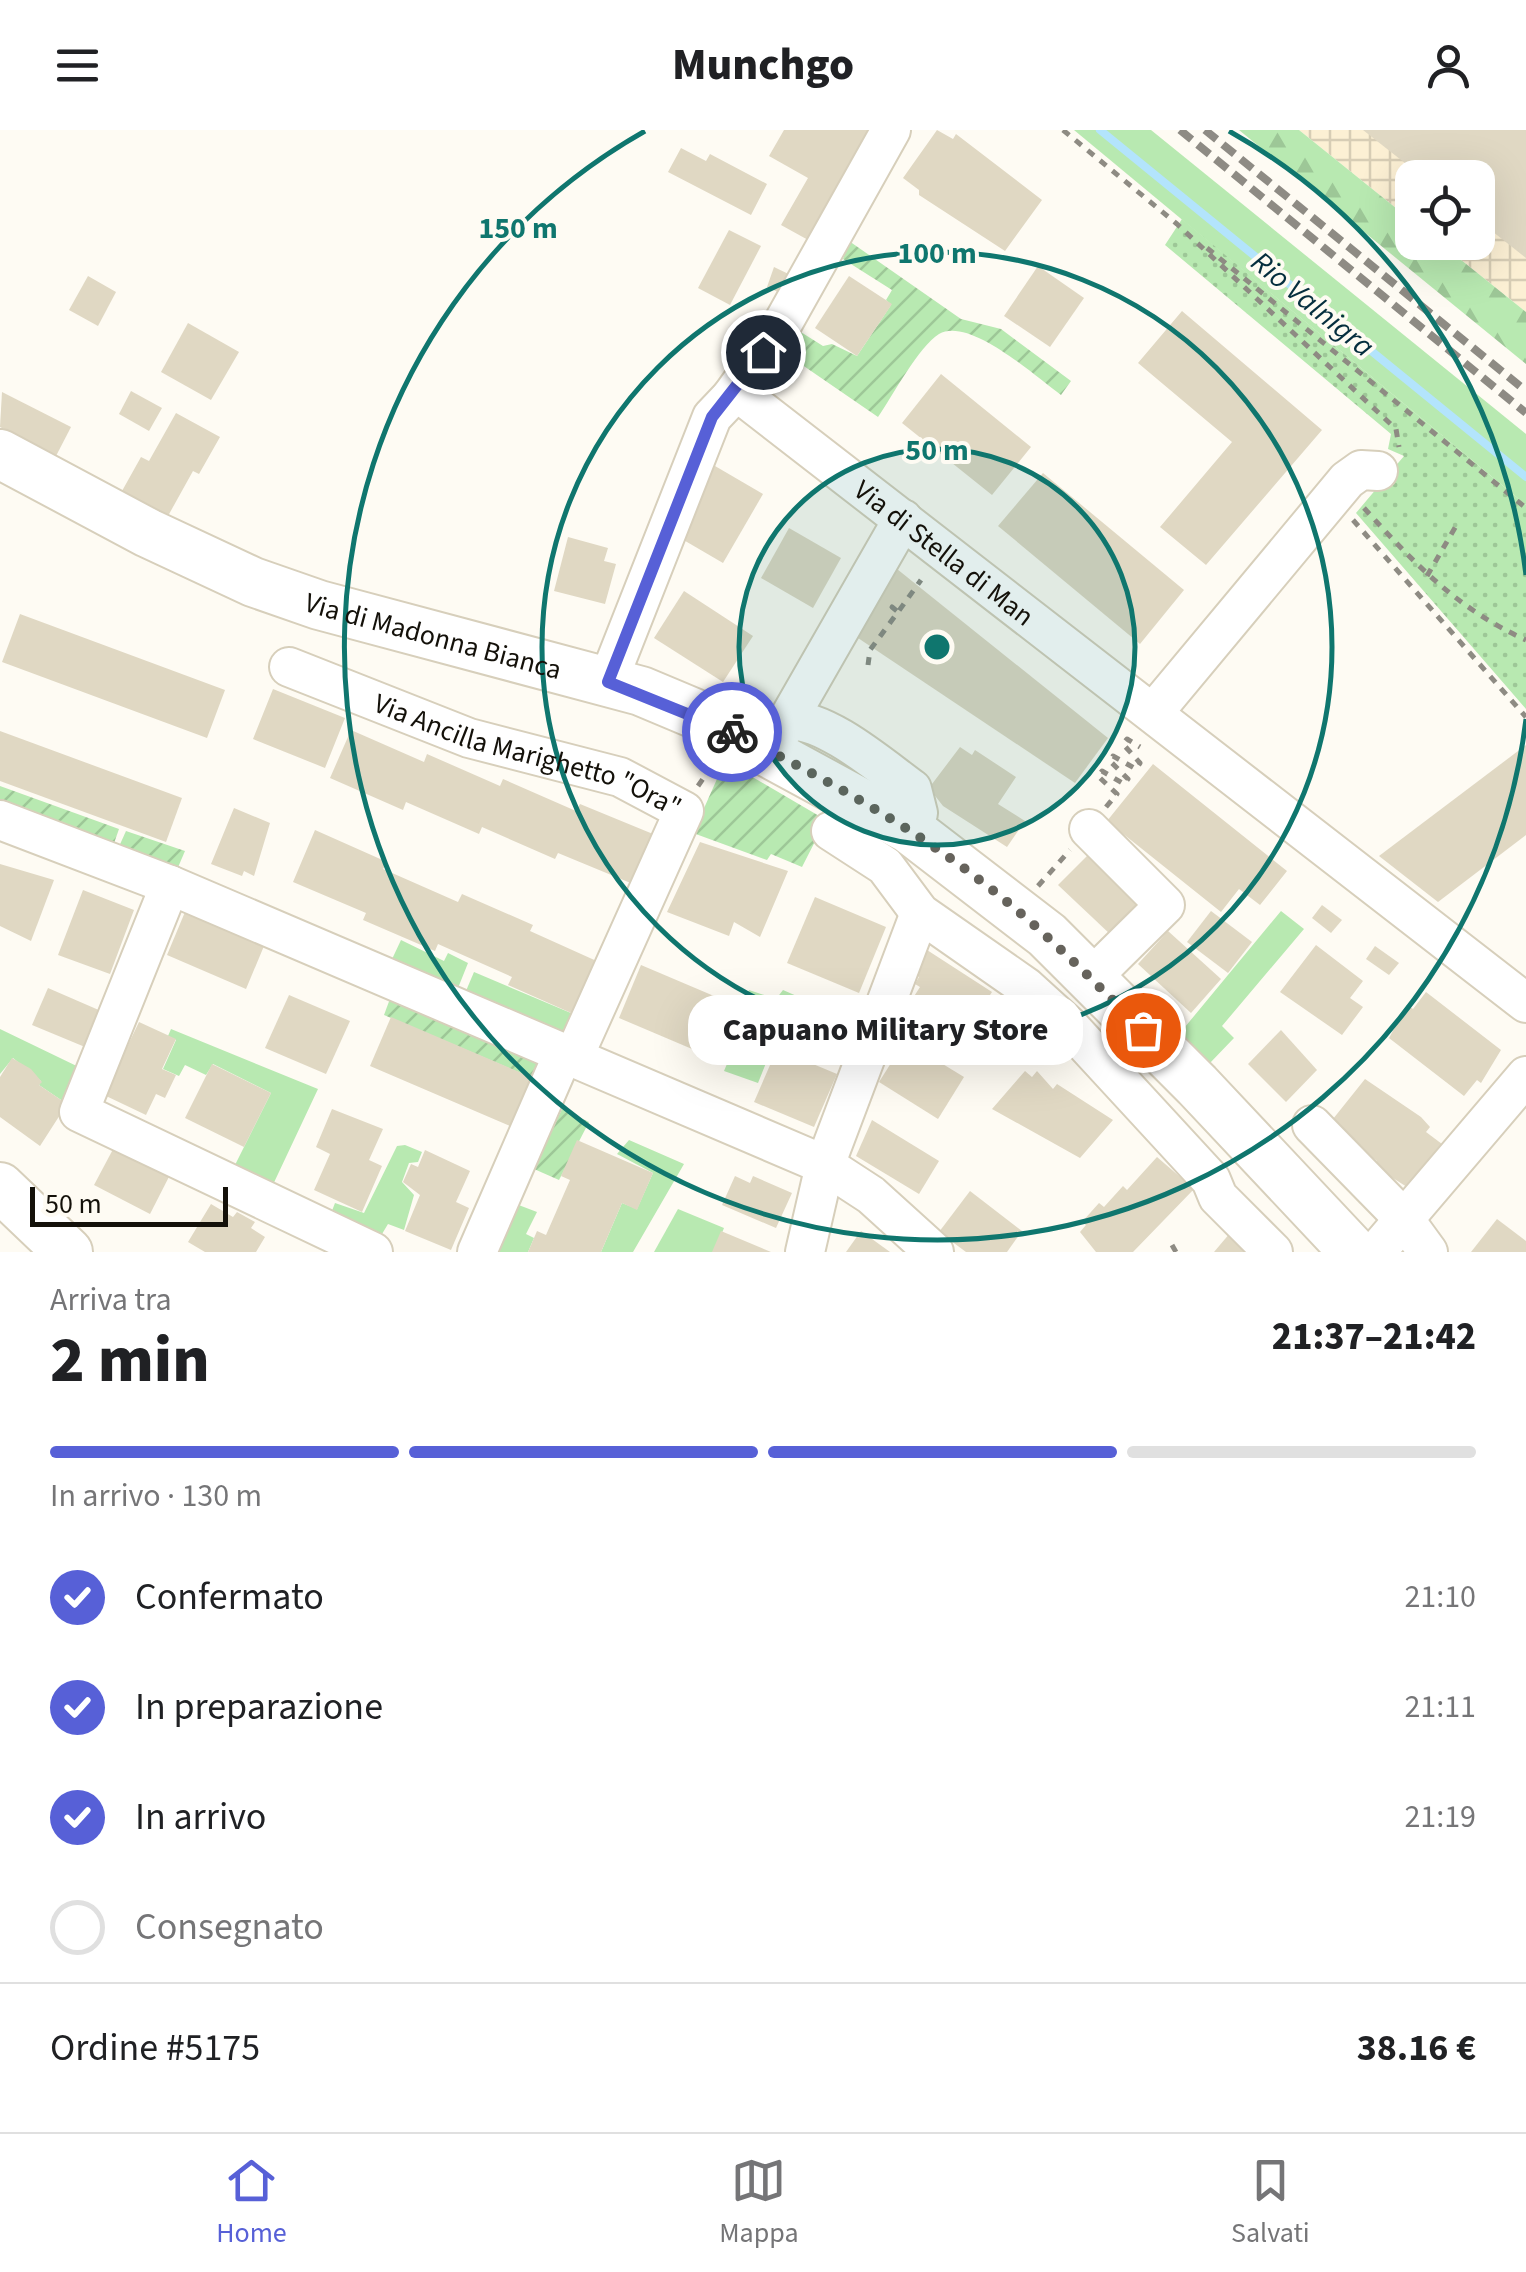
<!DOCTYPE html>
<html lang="it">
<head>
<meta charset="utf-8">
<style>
  body { margin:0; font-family:"Source Sans 3",sans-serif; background:#f2f2f2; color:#202124; height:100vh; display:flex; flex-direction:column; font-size:38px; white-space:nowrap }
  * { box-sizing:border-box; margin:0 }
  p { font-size:32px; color:#757577 }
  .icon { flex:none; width:55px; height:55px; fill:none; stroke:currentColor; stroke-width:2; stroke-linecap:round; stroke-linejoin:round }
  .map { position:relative; height:1122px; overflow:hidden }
  .panel { display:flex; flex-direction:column; background:#fff; flex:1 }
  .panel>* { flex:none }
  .fabs { position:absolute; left:1395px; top:30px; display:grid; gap:20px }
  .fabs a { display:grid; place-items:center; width:100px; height:100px; border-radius:20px; background:#fff; box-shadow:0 10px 40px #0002; font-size:50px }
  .scale { position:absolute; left:30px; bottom:25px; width:198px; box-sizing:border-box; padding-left:10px; border:5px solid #14110a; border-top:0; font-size:28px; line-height:35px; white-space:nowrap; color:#14110a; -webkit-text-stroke:8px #fefbf3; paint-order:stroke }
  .pin { position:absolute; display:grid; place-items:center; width:85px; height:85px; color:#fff; margin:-42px; border:5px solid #fff; border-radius:50%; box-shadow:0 2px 10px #0007 }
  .courier { position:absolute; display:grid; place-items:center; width:100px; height:100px; margin:-50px; border:8px solid #5760d7; border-radius:50%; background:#fff; color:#222; box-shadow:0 2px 12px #0007 }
  .bubble { position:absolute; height:70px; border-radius:30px; background:#fff; box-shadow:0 10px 40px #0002; font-size:32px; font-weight:800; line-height:70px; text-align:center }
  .head em { font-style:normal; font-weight:800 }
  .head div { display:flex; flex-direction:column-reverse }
  .head { display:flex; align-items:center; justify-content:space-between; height:170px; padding:0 50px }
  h1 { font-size:65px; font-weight:800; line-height:75px }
  .bar { display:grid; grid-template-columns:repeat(4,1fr); gap:15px 10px; align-content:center; height:120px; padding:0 50px }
  .bar i { height:12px; border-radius:8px; background:#e0e0e0 }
  .bar .selected { background:#5760d7 }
  .bar p { grid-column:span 4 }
  .line { display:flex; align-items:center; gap:25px; padding:0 50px; border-top:2px solid #e0e0e0 }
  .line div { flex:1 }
  ol { padding:0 50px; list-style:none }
  li { display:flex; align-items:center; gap:30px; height:110px }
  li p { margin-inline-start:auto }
  li .icon { padding:10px; border-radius:50%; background:#5760d7; color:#fff; stroke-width:4 }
  li:last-child { color:#757577 }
  li i { width:55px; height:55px; border:5px solid #e0e0e0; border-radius:50% }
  header { display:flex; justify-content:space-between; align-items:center; height:130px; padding:0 50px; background:#fff; font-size:45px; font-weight:800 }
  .menu { display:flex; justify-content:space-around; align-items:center; height:140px; border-top:2px solid #e0e0e0; background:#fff; font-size:28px; color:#757577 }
  .menu a { display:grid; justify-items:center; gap:5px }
  .menu .selected { color:#5760d7 }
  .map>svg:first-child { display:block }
  .industrial { fill:url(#industrial-grid) }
  .grass { fill:#b8e9b1 }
  .forest { fill:url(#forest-firs) }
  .park { fill:url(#park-dots) }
  .garden { fill:url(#garden-furrows) }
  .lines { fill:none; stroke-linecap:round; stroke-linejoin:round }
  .stream { stroke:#b3e4fc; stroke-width:8 }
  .building { fill:#e0d8c3 }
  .minor-casing { stroke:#d7cfbb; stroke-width:42 }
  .major-casing { stroke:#d7cfbb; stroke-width:52 }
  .path { stroke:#8e8b83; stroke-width:5; stroke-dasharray:8 8; stroke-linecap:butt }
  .minor { stroke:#fff; stroke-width:38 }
  .major { stroke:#fff; stroke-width:48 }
  .rail { stroke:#8e8b84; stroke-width:8; stroke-dasharray:15 8; stroke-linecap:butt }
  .done { stroke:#66635c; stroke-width:10; stroke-dasharray:0 18 }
  .route { stroke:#5760d7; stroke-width:12 }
  .ring { fill:none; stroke:#0f766e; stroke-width:5 }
  .labels { text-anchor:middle; stroke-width:8; stroke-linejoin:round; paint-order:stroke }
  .street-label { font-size:28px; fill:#14110a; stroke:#fefbf3 }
  .water-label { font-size:30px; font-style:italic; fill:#052e3e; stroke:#fefbf3 }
  .centre { fill:#0f766e; stroke:#fefbf3; stroke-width:5 }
  .ring-label { font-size:30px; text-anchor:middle; font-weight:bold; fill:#0f766e; stroke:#fefbf3; stroke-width:8; stroke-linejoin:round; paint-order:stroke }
</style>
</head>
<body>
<header><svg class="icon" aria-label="menu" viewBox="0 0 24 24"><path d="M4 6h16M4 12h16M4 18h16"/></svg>Munchgo<svg class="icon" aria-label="person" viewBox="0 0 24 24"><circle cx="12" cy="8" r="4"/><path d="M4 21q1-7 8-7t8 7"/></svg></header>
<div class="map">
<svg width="1526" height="1122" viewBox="0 0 1526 1122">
  <defs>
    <pattern id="industrial-grid" width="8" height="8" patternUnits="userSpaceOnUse" patternTransform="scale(2.5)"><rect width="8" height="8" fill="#fcf0d4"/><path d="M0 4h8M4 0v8" fill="none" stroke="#d7cdb5"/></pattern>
    <pattern id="forest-firs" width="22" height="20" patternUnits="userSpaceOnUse" patternTransform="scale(2.5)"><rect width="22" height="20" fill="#b8e9b1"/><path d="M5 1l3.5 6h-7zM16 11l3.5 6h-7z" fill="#9dc797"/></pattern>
    <pattern id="park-dots" width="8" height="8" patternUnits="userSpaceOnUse" patternTransform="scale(2.5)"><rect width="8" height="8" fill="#b8e9b1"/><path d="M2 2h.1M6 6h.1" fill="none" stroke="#9dc797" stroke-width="1.8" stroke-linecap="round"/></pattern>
    <pattern id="garden-furrows" width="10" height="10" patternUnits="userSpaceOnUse" patternTransform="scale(2.5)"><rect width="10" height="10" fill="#b8e9b1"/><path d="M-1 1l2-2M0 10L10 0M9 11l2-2" fill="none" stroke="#9dc797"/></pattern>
  </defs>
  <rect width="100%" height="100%" fill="#fefbf3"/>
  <!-- industrial -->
  <polygon class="industrial" points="1299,0 1526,0 1526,182 1440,113 1478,112 1478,48 1412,48 1412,91"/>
  <!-- grass -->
  <g class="grass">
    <polygon points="1074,0 1151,0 1526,304 1526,375"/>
    <polygon points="1281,781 1304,799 1222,896 1234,908 1209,934 1180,903"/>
    <polygon points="401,810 444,831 448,823 468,833 454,868 386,842"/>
    <polygon points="474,842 578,886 565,909 463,868"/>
    <polygon points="749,860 776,869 783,860 870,898 860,926 790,903 785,915 774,913 758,953 724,941 750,879 742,876"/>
    <polygon points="0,899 87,941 67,974 39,955 41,951 13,928 0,944"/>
    <polygon points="171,899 318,959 270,1061 231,1043 271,963 213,934 206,945 185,935 179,946 163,939 176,910 168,906"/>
    <polygon points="629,1010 684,1034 633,1122 601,1122 622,1073 637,1079 653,1043 617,1024"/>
    <polygon points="405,1015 422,1022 418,1032 409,1033 402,1052 414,1065 404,1100 388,1094 379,1109 330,1086 335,1073 364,1083 397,1016"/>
    <polygon points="516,1074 537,1082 526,1104 534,1108 528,1122 495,1122"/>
    <polygon points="678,1079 724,1098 714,1122 654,1122"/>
  </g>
  <!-- forest -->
  <polygon class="forest" points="1239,0 1299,0 1412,91 1412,112 1440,113 1526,182 1526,234"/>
  <!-- park -->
  <polygon class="park" points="1182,89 1526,375 1526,579 1356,383 1404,326 1388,319 1391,304 1165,115"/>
  <!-- garden -->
  <g class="garden">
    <path d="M849,111L961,189L1001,199L1071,251L1061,265C1035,246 969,186 939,204C919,216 892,267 878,287L779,219L796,199L823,216L832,214L857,226L891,175L886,170L892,160L843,129Z"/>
    <polygon points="725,631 826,690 802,737 771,724 767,730 693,703"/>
    <polygon points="0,656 119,699 112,719 0,676"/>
    <polygon points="126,701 185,721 176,742 117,721"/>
    <polygon points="391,866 542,922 537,950 384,885"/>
    <polygon points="562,979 589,992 559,1050 534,1039"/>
  </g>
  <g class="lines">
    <!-- stream -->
    <polyline class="stream" points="1100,0 1526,347"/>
  </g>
  <!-- building -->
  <g class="building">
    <polygon points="784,0 885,0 819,116 781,95 808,48 769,26"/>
    <polygon points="937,0 953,9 956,4 1042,70 1005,121 919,65 919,60 903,48"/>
    <polygon points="1363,0 1526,0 1526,128 1478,90 1478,48 1424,48"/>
    <polygon points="681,18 706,31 710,24 767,54 751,85 668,42"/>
    <polygon points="729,100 761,116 730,175 698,158"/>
    <polygon points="1038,136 1084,168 1050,217 1004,186"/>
    <polygon points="774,137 801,150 791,168 767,157"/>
    <polygon points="88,146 116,162 98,196 69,180"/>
    <polygon points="849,146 892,174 857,226 815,198"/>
    <polygon points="1182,181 1322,300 1206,435 1160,397 1232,312 1138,233"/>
    <polygon points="188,193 239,222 211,270 161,242"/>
    <polygon points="941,244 1031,317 992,365 902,293"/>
    <polygon points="131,261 162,278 149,301 119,284"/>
    <polygon points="2,262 71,297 56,326 0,297"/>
    <polygon points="176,283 220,307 199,344 193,341 168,386 122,361 141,327 149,331"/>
    <polygon points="715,336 763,364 723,433 675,405"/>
    <polygon points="1043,343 1184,460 1140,514 998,396"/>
    <polygon points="789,398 841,428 813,478 761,448"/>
    <polygon points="568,407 608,418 604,431 616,434 605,474 554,461"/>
    <polygon points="892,435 1108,608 1075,653 852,504"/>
    <polygon points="684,461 753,506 723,552 654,508"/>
    <polygon points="20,484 225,560 207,608 2,532"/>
    <polygon points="273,559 345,588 325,638 253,609"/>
    <polygon points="351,600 424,632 427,624 500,656 503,649 576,681 580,674 653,704 633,754 558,723 555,729 482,697 479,704 406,672 403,680 330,648"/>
    <polygon points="0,601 182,668 166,712 0,651"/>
    <polygon points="1526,615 1526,705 1438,772 1379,726"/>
    <polygon points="960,617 972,625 975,620 1016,647 998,674 1025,691 1007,717 943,676 929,658"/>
    <polygon points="1153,634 1287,741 1260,775 1239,759 1221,782 1107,691"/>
    <polygon points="234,678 270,693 254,746 244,741 242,746 211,734"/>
    <polygon points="315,700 387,732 383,739 458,772 462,764 533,795 530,801 601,833 578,886 508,855 512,847 438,814 435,821 363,790 366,783 293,752"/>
    <polygon points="700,712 788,741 760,807 734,792 729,806 667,782"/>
    <polygon points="1095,718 1135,758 1143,785 1111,805 1058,755"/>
    <polygon points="0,734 54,750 31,811 0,796"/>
    <polygon points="83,760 134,780 110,844 58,825"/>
    <polygon points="815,767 886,797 859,863 787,833"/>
    <polygon points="1322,775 1342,790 1331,803 1312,788"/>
    <polygon points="1211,781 1252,812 1228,843 1187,812"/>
    <polygon points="185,782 264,816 246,859 167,825"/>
    <polygon points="1168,801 1221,849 1191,883 1138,834"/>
    <polygon points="1316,815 1363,851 1350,868 1363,877 1342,905 1280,862"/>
    <polygon points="1375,816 1399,833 1389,845 1366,829"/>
    <polygon points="927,820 992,862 965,903 913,868 920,857 915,854 919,847 912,842"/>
    <polygon points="641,835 747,880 725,933 619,888"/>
    <polygon points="48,858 101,881 85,917 32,895"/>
    <polygon points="1426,862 1501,920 1481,953 1477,950 1464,966 1389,908 1407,875 1413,879"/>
    <polygon points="289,865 350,891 326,944 265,918"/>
    <polygon points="391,887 538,950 517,999 370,936"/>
    <polygon points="139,892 176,909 162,939 176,945 165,968 156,964 146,985 104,965"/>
    <polygon points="1281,900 1317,940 1286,972 1248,934"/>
    <polygon points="905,911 964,947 938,989 879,952"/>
    <polygon points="777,919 837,944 814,997 754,972"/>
    <polygon points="12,928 31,939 42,952 39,955 67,974 40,1016 0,987 0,947"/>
    <polygon points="212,934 271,963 244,1017 185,988"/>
    <polygon points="1025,941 1032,947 1037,941 1053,959 1057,954 1113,990 1080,1028 992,979"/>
    <polygon points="1365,949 1421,987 1430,997 1426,1002 1442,1014 1407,1057 1374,1036 1377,1031 1329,994"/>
    <polygon points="332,979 383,999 369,1030 382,1036 362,1082 314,1060 330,1024 316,1017"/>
    <polygon points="872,990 939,1031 919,1064 856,1026"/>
    <polygon points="119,1008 174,1037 150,1084 94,1055"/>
    <polygon points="577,1010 653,1043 637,1080 622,1073 601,1122 528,1122 537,1101 546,1105 570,1050 561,1046"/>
    <polygon points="425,1020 470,1041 456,1072 469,1078 451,1120 405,1101 420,1065 403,1052 411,1034 418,1037"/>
    <polygon points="1157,1027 1194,1059 1133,1122 1096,1122 1080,1102 1086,1095 1082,1092 1099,1073 1104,1077 1123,1056 1127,1060"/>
    <polygon points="735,1046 750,1053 753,1046 792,1063 776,1098 722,1075"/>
    <polygon points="970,1061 1022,1101 1007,1122 966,1122 939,1102"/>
    <polygon points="211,1074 233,1087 237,1082 255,1092 251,1098 265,1107 256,1122 205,1122 188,1112"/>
    <polygon points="1497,1089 1526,1111 1526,1122 1471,1122"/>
    <polygon points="1236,1096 1258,1122 1214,1122"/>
    <polygon points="721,1101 771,1122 712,1122"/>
    <polygon points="861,1101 890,1122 846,1122"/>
  </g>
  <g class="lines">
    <defs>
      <g id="minor">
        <polyline points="731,267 779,200 891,0"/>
        <path id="s1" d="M289,537L469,608L620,647L684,681L574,926"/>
        <path id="s2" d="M608,551L712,287L731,267H744L1526,873"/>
        <polyline points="1153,583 1347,350 1361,340 1378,341"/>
        <path d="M787,591C823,586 883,638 912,659L918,683L909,699"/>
        <polyline points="770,621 903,389"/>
        <polyline points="0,690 170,755 825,1035 871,1065 934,1122"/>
        <polyline points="1089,699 1165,775 1091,848"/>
        <polyline points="831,701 885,736 920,783 1026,857 1070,897 1211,1050 1218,1067 1273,1122"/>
        <polyline points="170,755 79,982 373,1122"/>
        <polyline points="1312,995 1404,1089 1428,1122"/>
        <polyline points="477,1122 564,922"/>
        <polyline points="805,1122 825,1035 920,783"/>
        <polyline points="1376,1122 1526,946"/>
      </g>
      <g id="major">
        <path id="s3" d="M0,324L148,403L253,452L319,475L641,561L703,587L909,699L1047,805L1197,955L1354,1122"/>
        <polyline points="0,1057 68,1122"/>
      </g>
    </defs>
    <!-- minor casing -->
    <use href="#minor" class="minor-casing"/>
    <!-- major casing -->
    <use href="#major" class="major-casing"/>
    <!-- path -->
    <g class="path">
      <polyline points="1063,0 1177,94 1396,299 1399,317"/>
      <polyline points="1207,118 1526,378"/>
      <path d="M1364,378C1414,433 1457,479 1526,510"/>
      <polyline points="1353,390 1526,587"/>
      <polyline points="1427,446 1456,396"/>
      <polyline points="868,535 870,520 898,482 892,477 898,482 921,450"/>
      <polyline points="698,656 714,633"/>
      <polyline points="1106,677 1117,664 1098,646 1102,641 1124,654 1128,649 1110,631 1113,626 1136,639 1140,633 1123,614 1127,609 1140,617"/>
      <polyline points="1038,756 1070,720"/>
      <polyline points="1172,1115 1176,1122"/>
    </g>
    <!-- minor -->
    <use href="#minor" class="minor"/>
    <!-- major -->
    <use href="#major" class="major"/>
    <!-- rail -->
    <g class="rail">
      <polyline points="1180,0 1526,283"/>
      <polyline points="1205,0 1526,261"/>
    </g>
  </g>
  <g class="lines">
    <!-- done -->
    <path class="done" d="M732,602C820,646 909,694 986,755C1043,799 1092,850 1143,900"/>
    <!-- route -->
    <polyline class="route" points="732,602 608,552 712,287 763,222"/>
  </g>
  <!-- distance rings -->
  <circle cx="937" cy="517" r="198" fill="#0f766e" fill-opacity=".12"/>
  <g class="ring">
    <circle cx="937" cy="517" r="198"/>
    <circle cx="937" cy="517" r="395"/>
    <path d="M1526 589A593 593 0 1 1 645 1M1229 1A593 593 0 0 1 1526 445"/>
  </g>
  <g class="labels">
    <!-- street labels -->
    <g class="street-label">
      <text dy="10" stroke="none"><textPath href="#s2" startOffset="578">Via di Stella di Man</textPath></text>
      <text dy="10" stroke="none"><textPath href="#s3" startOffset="472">Via di Madonna Bianca</textPath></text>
      <text dy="10" stroke="none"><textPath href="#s1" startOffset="255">Via Ancilla Marighetto "Ora"</textPath></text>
    </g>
    <!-- water labels -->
    <g class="water-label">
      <text transform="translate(1313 174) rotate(39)" y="10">Rio Valnigra</text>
    </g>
  </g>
  <circle cx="937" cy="517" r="15" class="centre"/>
  <g class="ring-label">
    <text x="518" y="108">150 m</text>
    <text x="937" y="133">100 m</text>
    <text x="937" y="330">50 m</text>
  </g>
</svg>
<div class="fabs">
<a><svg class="icon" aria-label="locate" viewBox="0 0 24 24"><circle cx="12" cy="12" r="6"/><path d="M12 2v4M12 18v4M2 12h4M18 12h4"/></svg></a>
</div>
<div class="scale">50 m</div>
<div class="pin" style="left:1143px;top:900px;background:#ea580c"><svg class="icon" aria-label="bag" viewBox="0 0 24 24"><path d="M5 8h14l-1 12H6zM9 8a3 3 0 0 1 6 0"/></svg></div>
<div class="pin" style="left:763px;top:222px;background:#1f2937"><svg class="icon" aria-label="home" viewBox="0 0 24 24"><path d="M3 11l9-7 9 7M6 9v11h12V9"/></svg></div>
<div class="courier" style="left:732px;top:602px"><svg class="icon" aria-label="bike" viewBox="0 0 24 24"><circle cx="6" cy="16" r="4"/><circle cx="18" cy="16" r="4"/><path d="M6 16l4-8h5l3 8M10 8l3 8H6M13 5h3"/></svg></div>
<div class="bubble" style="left:688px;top:865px;width:395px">Capuano Military Store</div>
</div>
<section class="panel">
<div class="head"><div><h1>2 min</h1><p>Arriva tra</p></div><em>21:37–21:42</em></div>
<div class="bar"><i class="selected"></i><i class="selected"></i><i class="selected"></i><i></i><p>In arrivo · 130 m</p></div>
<ol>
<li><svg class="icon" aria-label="check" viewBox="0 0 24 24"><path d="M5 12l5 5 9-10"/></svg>Confermato<p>21:10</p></li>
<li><svg class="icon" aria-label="check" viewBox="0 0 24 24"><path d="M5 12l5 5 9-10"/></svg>In preparazione<p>21:11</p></li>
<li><svg class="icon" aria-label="check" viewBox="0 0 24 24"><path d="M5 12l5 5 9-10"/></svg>In arrivo<p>21:19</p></li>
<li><i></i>Consegnato</li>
</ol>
<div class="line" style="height:130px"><div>Ordine #5175</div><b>38.16 €</b></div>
</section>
<nav class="menu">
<a class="selected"><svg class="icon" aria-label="home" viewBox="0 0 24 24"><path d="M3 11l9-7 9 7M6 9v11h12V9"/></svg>Home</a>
<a><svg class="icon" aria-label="map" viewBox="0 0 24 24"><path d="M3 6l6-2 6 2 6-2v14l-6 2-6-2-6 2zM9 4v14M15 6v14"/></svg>Mappa</a>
<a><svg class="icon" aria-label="saved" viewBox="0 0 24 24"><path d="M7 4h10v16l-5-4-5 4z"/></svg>Salvati</a>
</nav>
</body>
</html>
